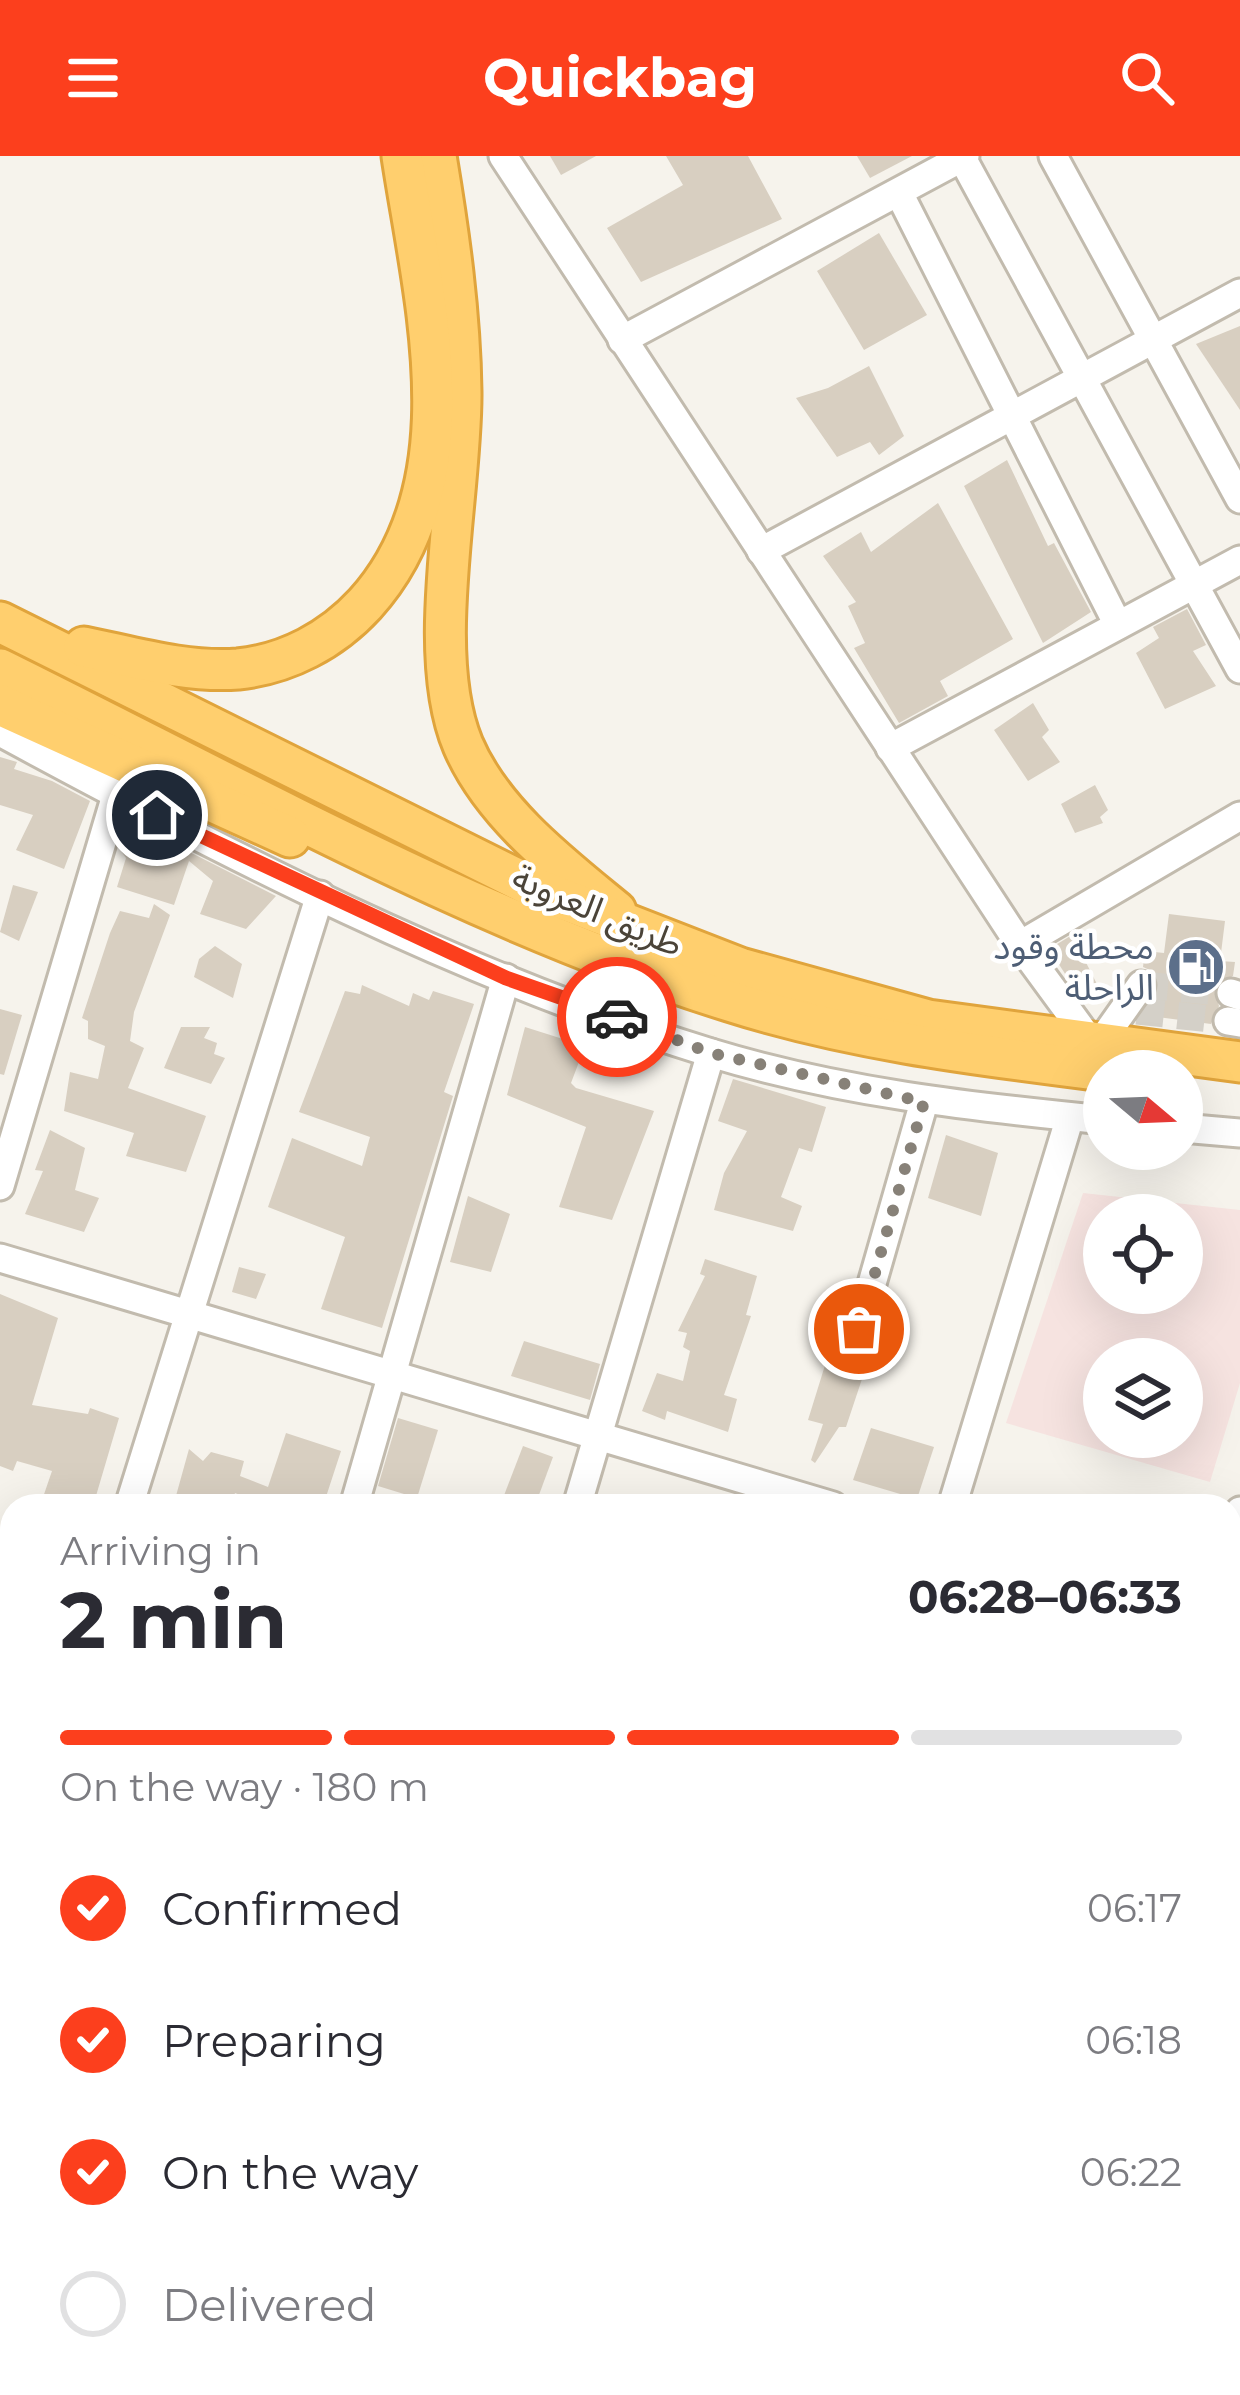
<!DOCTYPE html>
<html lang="en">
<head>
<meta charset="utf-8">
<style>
  body { margin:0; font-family:Montserrat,"Noto Sans Arabic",sans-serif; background:#f2f2f3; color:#2b2b33; height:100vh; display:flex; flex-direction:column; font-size:45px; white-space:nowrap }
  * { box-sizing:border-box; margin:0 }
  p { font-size:39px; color:#7c7c81 }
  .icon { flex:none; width:66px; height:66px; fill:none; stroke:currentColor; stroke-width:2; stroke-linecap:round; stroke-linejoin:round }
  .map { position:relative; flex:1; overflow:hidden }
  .side { position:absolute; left:0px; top:1338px; width:1242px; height:903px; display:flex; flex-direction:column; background:#fff; border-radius:36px 36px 0 0; box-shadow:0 12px 48px #0002 }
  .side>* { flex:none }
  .needle { width:78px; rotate:109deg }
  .buttons { position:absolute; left:1083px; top:894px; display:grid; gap:24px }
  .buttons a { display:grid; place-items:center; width:120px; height:120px; border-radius:50%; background:#fff; box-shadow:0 12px 48px #0002; font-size:60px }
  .pin { position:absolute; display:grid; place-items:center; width:102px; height:102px; color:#fff; margin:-51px; border:6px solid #fff; border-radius:50%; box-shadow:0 3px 12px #0007 }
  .courier { position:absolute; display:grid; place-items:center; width:120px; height:120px; margin:-60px; border:9px solid #fc3f1d; border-radius:50%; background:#fff; color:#222; box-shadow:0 3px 15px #0007 }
  .headline em { font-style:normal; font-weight:700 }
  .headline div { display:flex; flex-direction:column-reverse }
  .headline { display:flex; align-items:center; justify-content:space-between; height:204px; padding:0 60px }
  h1 { font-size:78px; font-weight:700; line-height:90px }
  .bar { display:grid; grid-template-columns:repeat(4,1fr); gap:18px 12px; align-content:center; height:144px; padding:0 60px }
  .bar i { height:15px; border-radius:9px; background:#e1e1e2 }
  .bar .current { background:#fc3f1d }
  .bar p { grid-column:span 4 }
  ol { padding:0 60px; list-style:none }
  li { display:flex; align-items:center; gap:36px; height:132px }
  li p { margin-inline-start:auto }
  li .icon { padding:12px; border-radius:50%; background:#fc3f1d; color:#fff; stroke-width:4 }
  li:last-child { color:#7c7c81 }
  li i { width:66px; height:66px; border:6px solid #e1e1e2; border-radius:50% }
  header { display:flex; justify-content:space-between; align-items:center; height:156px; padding:0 60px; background:#fc3f1d; color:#fff; font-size:54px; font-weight:700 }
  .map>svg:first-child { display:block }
  .medical { fill:#f6e3e0; fill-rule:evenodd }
  .building { fill:#d8cfc1 }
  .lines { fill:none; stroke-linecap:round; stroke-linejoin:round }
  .minor-tunnel { stroke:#d4d0c8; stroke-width:27; stroke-dasharray:27 14; stroke-linecap:butt }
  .minor-casing { stroke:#c2bbae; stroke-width:33 }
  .highway-casing { stroke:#e0a43c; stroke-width:45 }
  .minor { stroke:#fff; stroke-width:27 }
  .highway { stroke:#ffcf6e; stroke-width:39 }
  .done { stroke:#878178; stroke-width:12; stroke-dasharray:0 21.6 }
  .route { stroke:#fc3f1d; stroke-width:15 }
  .labels { text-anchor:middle; stroke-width:9; stroke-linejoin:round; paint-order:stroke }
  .street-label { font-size:36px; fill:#4b4439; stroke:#fff }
  .service-label { font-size:36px; fill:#4e5e75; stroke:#fff; text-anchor:end }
</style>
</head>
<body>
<header><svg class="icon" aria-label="menu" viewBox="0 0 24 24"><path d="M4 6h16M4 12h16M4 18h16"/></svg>Quickbag<svg class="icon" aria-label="search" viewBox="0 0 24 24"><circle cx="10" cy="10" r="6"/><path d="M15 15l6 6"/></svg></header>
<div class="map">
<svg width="1240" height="2239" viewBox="0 0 1240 2239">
  <rect width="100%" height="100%" fill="#f6f3ec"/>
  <!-- medical -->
  <path class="medical" d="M1083,1037L1240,1054V1227L1210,1326L1006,1267ZM1104,1059H1182V1137H1104ZM1104,1203H1182V1281H1104Z"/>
  <!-- building -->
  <g class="building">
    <polygon points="550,0 596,0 561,19"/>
    <polygon points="666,0 748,0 782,63 641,126 607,72 683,29"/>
    <polygon points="857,0 912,0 870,22"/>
    <polygon points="879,77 927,159 864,194 817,115"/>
    <polygon points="1240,170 1240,254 1196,188"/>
    <polygon points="869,210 904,280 879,299 870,286 837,301 796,242 828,232"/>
    <polygon points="1007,304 1048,390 1054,387 1091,456 1043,487 964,330"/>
    <polygon points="938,347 1013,483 940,525 948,540 899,567 854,492 865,487 848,450 856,446 823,400 861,376 871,396"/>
    <polygon points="1187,453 1206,489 1193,495 1216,530 1165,553 1136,497 1159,482 1153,471"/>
    <polygon points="1033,547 1049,574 1042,581 1060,606 1028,625 994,574"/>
    <polygon points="0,601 17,606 14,613 52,625 90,645 64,713 16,694 33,659 0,649"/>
    <polygon points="1095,629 1108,654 1100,661 1103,667 1075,677 1061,648"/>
    <polygon points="127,664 164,683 276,740 246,773 200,758 213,725 189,705 174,749 117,731 126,702 119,692"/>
    <polygon points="13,729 38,736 19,785 0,776"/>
    <polygon points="154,748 170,759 134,856 130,885 144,892 128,932 206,960 186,1016 126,1000 134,977 64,955 70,916 98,923 105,890 88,883 88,865 82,862 110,777 120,755 149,762"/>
    <polygon points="1169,758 1225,765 1220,805 1235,806 1233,820 1214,830 1219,850 1211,868 1142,859 1159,829 1152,815 1143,811 1145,795 1164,797"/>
    <polygon points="1072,779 1101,836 1084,847 1049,793"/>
    <polygon points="215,790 242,808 233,842 194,821 199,803"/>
    <polygon points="362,829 409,850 413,837 429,844 433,835 474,848 444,936 453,940 382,1172 321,1153 345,1081 268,1051 292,982 362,1010 370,981 299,956 345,835 360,838"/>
    <polygon points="0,853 22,859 4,919 0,918"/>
    <polygon points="181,871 210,871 204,882 217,887 214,898 225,902 211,928 164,912"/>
    <polygon points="525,871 585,890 571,927 576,932 654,955 612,1064 559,1051 586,971 507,939"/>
    <polygon points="733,923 826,951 812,996 799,992 781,1041 802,1050 793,1075 714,1054 724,1017 747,975 718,965"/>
    <polygon points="50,974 85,992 75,1034 99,1042 84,1076 25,1058 43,1015 35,1014"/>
    <polygon points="946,979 998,997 981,1060 928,1042"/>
    <polygon points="468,1040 510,1058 491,1116 450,1106"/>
    <polygon points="705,1103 757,1120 746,1159 751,1160 724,1239 737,1243 728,1276 667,1255 665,1264 642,1255 657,1217 683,1225 690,1195 683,1191 687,1177 678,1175 705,1120 700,1118"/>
    <polygon points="239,1111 266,1118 256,1143 232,1136"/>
    <polygon points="0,1138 58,1162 32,1249 88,1258 90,1252 119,1262 93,1350 40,1350 52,1315 17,1305 13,1315 0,1310"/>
    <polygon points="524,1185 600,1208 590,1244 511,1220"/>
    <polygon points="826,1206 864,1217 846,1271 839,1271 815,1307 811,1304 823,1268 808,1264"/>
    <polygon points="398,1262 438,1274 417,1342 378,1330"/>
    <polygon points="871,1272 934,1291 917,1343 853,1324"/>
    <polygon points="286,1277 341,1295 323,1350 269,1350 235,1337 231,1350 174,1347 189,1293 203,1305 211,1296 244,1305 240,1320 268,1331"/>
    <polygon points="523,1290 553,1301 536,1347 503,1342"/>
  </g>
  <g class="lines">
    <!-- minor-tunnel -->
    <g class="minor-tunnel">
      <polyline points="1141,829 1231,837"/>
      <polyline points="1137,855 1228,865"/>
    </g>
    <defs>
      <g id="minor">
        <polyline points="503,0 1020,789 1091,886"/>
        <polyline points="961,0 1240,513"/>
        <polyline points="1053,0 1240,343"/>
        <polyline points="899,37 1118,469"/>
        <polyline points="622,184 965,0"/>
        <polyline points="761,395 1240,137"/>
        <path d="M0,576C227,699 464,821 711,897C839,936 972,951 1104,964"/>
        <polyline points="890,592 1240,404"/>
        <polyline points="1020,789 1240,660"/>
        <polyline points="1231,837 1240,840"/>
        <polyline points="1228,865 1240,867"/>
        <polyline points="1100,887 1141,829"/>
        <polyline points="1182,972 1240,977"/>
        <polyline points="0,1030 116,639"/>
        <polyline points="0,1102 833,1350"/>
        <polyline points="859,1173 924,946"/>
        <polyline points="129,1350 320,739"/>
        <polyline points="354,1350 506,822"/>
        <polyline points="577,1350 711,897"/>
        <polyline points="952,1350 1070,961"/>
        <polyline points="1230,1387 1240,1355"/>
        <polyline points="1230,1468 1240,1471"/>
        <polyline points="0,1594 12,1598"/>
        <polyline points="0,1653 12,1657"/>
        <polyline points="0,1782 12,1740"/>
        <polyline points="1230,1967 1240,1970"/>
        <polyline points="1230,2024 1240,2027"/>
        <polyline points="0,2147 12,2151"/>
        <polyline points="1230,2209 1240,2174"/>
        <polyline points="266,2229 298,2239"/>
        <polyline points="83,2239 86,2229"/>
        <polyline points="319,2239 322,2229"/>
        <polyline points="536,2239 539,2229"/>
        <polyline points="687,2239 690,2229"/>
        <polyline points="971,2239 974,2229"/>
        <polyline points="1221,2239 1224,2229"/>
      </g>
      <g id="highway">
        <path d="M436,0C449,78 460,156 461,236C462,339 424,496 463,589C492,657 560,709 616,755"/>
        <polyline points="0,466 537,733 740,812 928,864 1240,906"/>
        <path d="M84,491C133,501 187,517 238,513C287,508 332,484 365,448C474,328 424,145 402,0"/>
        <path d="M0,513C237,630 475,765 729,845C851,884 978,899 1104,915"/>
        <polyline points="0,549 290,681"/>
      </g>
    </defs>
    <!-- minor casing -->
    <use href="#minor" class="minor-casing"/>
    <!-- highway casing -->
    <use href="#highway" class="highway-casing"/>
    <!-- minor -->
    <use href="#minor" class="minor"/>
    <!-- highway -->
    <use href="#highway" class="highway"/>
  </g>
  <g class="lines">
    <!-- done -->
    <polyline class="done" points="617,861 711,897 924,946 859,1173"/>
    <!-- route -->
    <polyline class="route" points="157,659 506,822 617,861"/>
  </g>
  <!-- icons -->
  <defs>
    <symbol id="fuel-disc" viewBox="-11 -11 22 22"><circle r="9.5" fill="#5c6f8a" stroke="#fff"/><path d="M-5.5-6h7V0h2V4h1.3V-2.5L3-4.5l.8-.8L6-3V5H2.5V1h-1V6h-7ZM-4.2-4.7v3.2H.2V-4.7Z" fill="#fff"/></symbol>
  </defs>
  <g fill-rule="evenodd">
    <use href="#fuel-disc" x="1163" y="778" width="66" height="66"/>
  </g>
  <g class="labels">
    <!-- street labels -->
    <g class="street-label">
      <text transform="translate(598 754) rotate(23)" y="13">طريق العروبة</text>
    </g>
    <!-- service labels -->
    <g class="service-label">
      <text x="1154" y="803">محطة وقود<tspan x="1154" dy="41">الراحلة</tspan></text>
    </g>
  </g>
</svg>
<div class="buttons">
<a><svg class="needle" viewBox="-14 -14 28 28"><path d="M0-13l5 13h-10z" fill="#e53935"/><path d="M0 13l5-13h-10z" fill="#7c7c81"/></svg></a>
<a><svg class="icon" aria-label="locate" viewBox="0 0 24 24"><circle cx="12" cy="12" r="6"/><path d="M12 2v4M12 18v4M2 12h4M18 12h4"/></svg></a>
<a><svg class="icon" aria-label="layers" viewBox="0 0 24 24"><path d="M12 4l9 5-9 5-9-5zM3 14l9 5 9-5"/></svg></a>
</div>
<div class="pin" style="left:859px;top:1173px;background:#ea580c"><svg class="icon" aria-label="bag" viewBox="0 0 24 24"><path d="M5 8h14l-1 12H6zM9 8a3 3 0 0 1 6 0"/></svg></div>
<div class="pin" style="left:157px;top:659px;background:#1f2937"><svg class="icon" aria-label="home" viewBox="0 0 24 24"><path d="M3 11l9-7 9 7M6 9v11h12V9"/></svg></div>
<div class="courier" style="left:617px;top:861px"><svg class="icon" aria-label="car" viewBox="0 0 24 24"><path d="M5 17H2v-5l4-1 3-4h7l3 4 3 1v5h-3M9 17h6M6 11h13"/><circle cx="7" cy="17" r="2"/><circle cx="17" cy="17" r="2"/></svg></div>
<section class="side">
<div class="headline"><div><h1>2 min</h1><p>Arriving in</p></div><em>06:28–06:33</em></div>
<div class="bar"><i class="current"></i><i class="current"></i><i class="current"></i><i></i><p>On the way · 180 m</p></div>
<ol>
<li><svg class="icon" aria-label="check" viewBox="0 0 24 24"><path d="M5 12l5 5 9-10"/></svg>Confirmed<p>06:17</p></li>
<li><svg class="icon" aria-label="check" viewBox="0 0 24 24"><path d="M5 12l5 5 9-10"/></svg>Preparing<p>06:18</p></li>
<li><svg class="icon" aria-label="check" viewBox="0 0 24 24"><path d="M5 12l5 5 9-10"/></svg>On the way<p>06:22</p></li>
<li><i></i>Delivered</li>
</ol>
</section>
</div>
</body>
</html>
